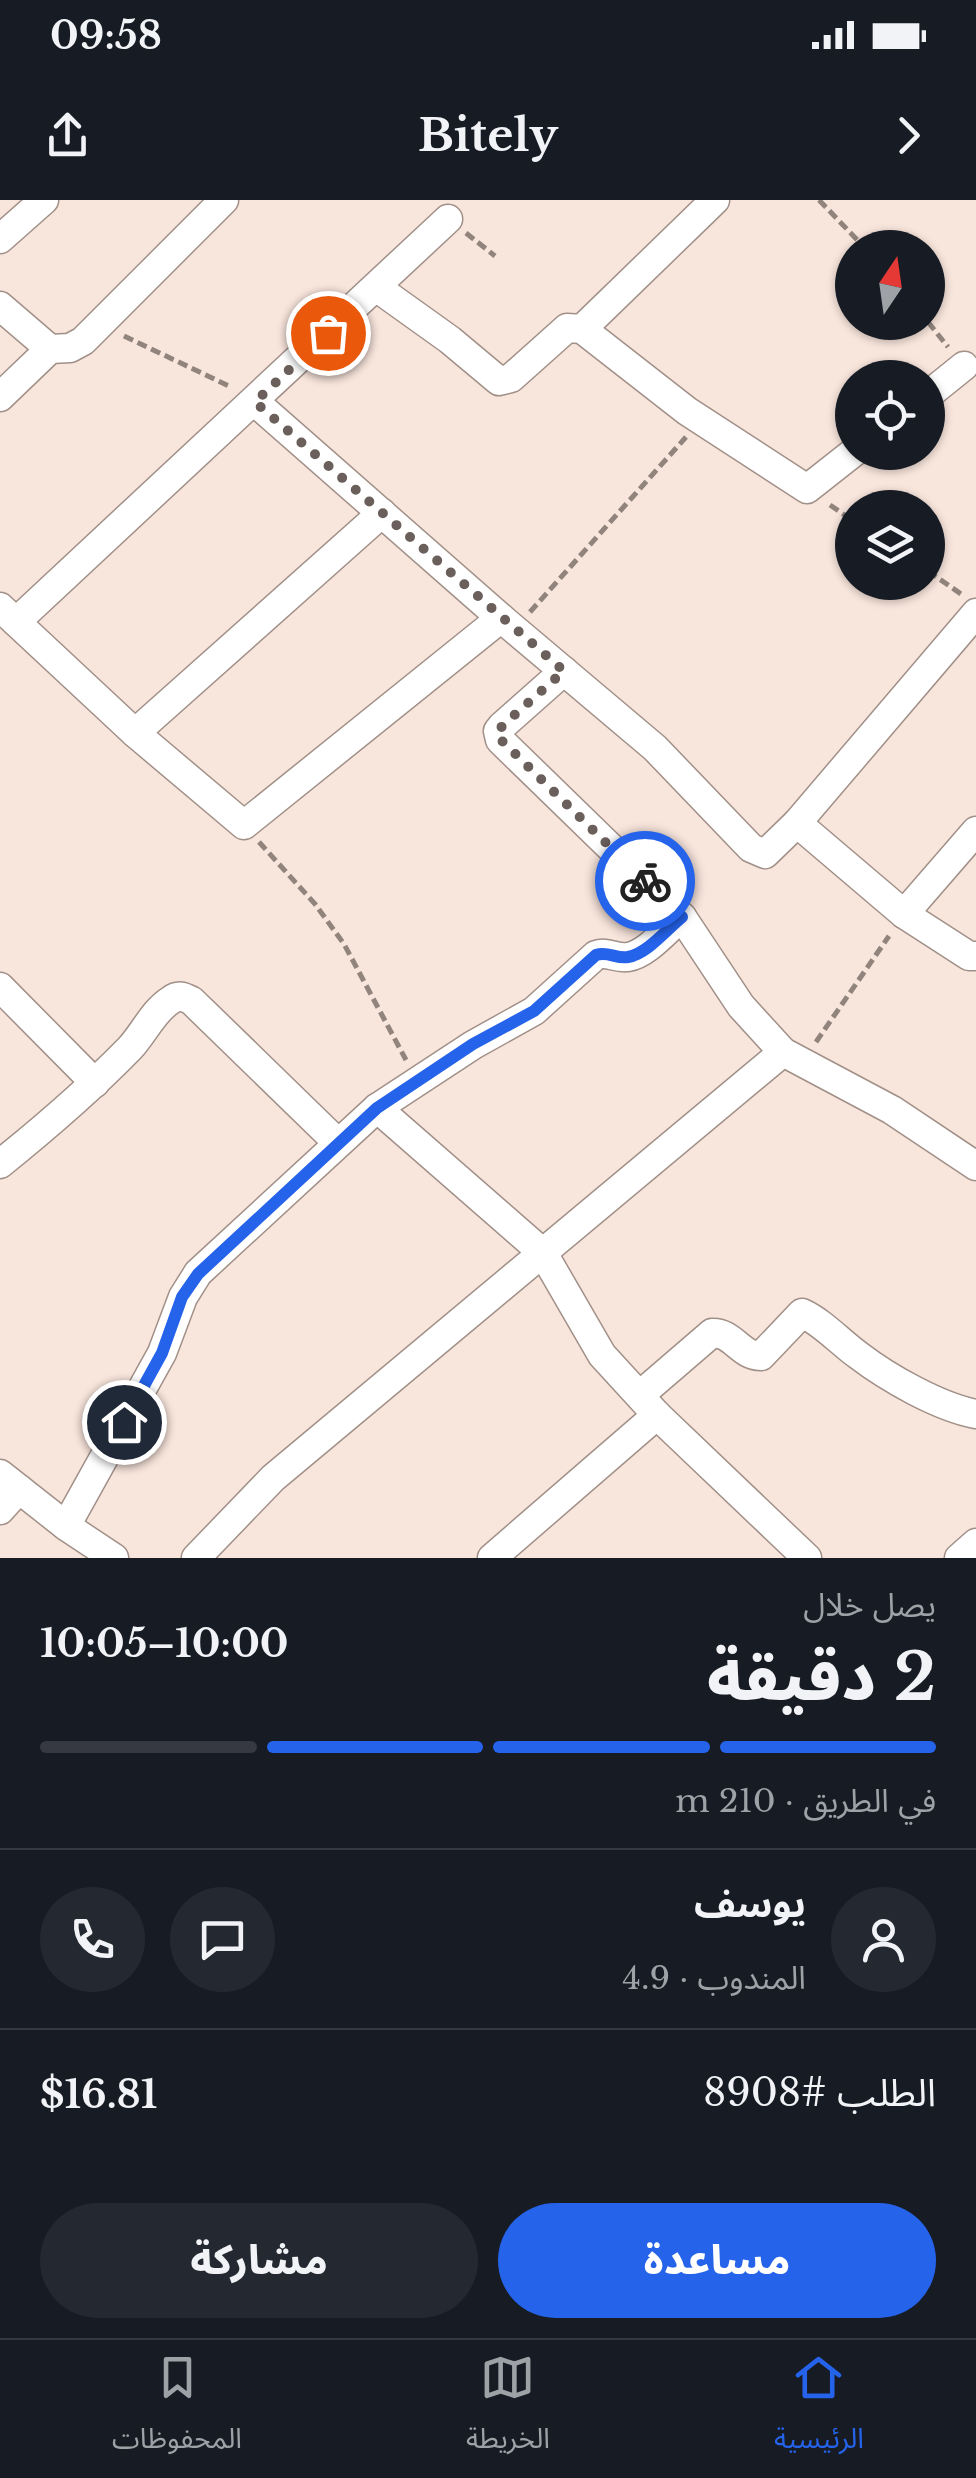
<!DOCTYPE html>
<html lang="ar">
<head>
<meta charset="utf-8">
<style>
  body { margin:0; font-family:"Libre Baskerville","Noto Sans Arabic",serif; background:#242831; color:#f1f3f6; direction:rtl; height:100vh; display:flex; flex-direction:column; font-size:38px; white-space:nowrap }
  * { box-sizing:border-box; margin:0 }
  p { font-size:32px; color:#9ea1a6 }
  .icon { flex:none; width:55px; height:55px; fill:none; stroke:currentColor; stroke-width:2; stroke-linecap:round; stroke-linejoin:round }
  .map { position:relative; height:1358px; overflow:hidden; direction:ltr }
  .panel { display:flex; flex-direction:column; background:#171b24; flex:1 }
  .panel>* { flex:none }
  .needle { width:65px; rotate:13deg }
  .tools { position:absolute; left:835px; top:30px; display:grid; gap:20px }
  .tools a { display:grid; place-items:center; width:110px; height:110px; border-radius:50%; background:#171b24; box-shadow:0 2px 8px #0004; font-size:50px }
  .pin { position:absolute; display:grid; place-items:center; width:85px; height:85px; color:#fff; margin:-42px; border:5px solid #fff; border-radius:50%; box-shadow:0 2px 10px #0007 }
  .courier { position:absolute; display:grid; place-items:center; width:100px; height:100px; margin:-50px; border:8px solid #2563eb; border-radius:50%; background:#fff; color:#222; box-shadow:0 2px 12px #0007 }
  .overview em { font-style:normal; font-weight:800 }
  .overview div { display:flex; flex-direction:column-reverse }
  .overview { display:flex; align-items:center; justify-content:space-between; height:170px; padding:0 40px }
  h1 { font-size:65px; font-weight:800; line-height:75px }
  .bar { display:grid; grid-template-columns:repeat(4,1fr); gap:15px 10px; align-content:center; height:120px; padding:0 40px }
  .bar i { height:12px; border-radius:8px; background:#363941 }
  .bar .selected { background:#2563eb }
  .bar p { grid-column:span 4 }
  .line { display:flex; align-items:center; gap:25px; padding:0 40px; border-top:2px solid #363941 }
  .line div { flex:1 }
  .round { display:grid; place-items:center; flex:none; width:105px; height:105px; border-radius:52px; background:#242831 }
  .action { display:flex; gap:20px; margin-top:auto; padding:20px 40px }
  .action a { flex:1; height:115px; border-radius:60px; background:#2563eb; color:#fff; font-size:40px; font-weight:800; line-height:115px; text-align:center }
  .action a+a { background:#242831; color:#f1f3f6 }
  .status { display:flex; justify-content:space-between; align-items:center; height:70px; padding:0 50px; background:#171b24; direction:ltr }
  .status svg { height:28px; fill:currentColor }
  header { display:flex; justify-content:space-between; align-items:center; height:130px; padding:0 40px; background:#171b24; font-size:45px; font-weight:800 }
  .dock { display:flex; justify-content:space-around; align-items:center; height:140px; border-top:2px solid #363941; background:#171b24; font-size:28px; color:#9ea1a6 }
  .dock a { display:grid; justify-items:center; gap:5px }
  .dock .selected { color:#2563eb }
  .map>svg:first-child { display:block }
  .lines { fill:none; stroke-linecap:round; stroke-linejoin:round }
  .minor-casing { stroke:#a19088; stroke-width:31 }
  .path { stroke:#91847d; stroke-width:5; stroke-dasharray:10 5; stroke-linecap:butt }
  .minor { stroke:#fff; stroke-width:28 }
  .done { stroke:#6a5f5a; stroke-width:10; stroke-dasharray:0 18 }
  .route { stroke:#2563eb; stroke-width:12 }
</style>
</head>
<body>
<div class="status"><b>09:58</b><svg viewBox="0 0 49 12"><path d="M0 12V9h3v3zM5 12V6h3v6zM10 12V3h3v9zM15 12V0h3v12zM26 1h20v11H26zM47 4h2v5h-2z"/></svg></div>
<header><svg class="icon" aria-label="forward" viewBox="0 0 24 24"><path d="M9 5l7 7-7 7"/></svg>Bitely<svg class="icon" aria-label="share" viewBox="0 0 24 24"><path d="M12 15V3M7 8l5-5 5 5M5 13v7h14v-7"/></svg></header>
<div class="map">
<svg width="976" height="1358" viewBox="0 0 976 1358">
  <rect width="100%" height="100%" fill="#f8e5dc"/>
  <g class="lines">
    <defs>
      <g id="minor">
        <polyline points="0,39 44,0"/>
        <polyline points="376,87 450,140 499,181 511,178 567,128 582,129 687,211 807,289 854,252"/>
        <polyline points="0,106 50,149"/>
        <polyline points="582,129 715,0"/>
        <polyline points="928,195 964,166"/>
        <polyline points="0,197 50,149 70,148 83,141 224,0"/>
        <polyline points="255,202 501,418"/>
        <polyline points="0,407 135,533 244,625 501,418 655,548 751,648 765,654 797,623 904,714 969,756 976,756"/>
        <polyline points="16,422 448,19"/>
        <polyline points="564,471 502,526 498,531 500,540 682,717 741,806 783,852 892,910 976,966"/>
        <polyline points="135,533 382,313"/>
        <polyline points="797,623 976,413"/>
        <polyline points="904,714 976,631"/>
        <polyline points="0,787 95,883"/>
        <polyline points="377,908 543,1053 602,1155 657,1215 807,1358"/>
        <path d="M0,964C46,927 89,890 130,848C144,833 154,810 171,800C179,794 184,797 192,801L337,942"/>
        <path d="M640,1195L712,1133C733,1132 740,1156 761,1156L802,1113C822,1122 840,1142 858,1155C888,1178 939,1207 976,1214"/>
        <polyline points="0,1274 66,1326 114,1358"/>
        <polyline points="0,1310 19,1289"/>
        <path d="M66,1326L162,1153L183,1097L198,1073L377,908L473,845L534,811L596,755C608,751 616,759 628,757C647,754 667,729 682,717"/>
        <polyline points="196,1358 273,1278 783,852"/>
        <polyline points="492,1358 657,1215"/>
        <polyline points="959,1358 976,1343"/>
      </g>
    </defs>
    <!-- minor casing -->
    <use href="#minor" class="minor-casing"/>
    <!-- path -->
    <g class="path">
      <polyline points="819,0 865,48"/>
      <polyline points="466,33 495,56"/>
      <polyline points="928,122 948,147"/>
      <polyline points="124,136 231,187"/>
      <polyline points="830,305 852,320"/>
      <polyline points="928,371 961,394"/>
      <polyline points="530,412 686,237"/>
      <polyline points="259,642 315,704 344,744 406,860"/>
      <polyline points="816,842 889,736"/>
    </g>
    <!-- minor -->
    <use href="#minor" class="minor"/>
  </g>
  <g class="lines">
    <!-- done -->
    <polyline class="done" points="328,133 255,202 564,471 502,526 497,536 645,681"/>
    <!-- route -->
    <path class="route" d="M124,1222L162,1153L182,1097L198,1074L377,908L473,844L534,811L596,755C608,751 616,759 628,757C647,754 667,729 682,717L645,681"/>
  </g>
</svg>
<div class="tools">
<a><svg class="needle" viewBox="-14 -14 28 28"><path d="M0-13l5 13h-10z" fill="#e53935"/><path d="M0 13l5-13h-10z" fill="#9ea1a6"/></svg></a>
<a><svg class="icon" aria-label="locate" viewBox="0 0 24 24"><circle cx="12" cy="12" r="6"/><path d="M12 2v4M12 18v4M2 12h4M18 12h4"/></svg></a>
<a><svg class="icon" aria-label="layers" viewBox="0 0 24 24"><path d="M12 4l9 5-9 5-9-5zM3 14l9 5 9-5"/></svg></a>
</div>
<div class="pin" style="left:328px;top:133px;background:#ea580c"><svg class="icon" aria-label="bag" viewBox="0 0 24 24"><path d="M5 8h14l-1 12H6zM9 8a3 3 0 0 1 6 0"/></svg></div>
<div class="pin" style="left:124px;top:1222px;background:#1f2937"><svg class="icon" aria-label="home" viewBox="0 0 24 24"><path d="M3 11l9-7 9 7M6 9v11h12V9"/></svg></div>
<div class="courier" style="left:645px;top:681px"><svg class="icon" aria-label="bike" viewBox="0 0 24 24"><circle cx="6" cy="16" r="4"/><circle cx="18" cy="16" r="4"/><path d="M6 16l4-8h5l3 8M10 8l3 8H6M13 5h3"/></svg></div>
</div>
<section class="panel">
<div class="overview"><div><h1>2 دقيقة</h1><p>يصل خلال</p></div><em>10:00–10:05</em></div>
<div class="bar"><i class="selected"></i><i class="selected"></i><i class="selected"></i><i></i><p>في الطريق · 210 m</p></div>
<div class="line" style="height:180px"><a class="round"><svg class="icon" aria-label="person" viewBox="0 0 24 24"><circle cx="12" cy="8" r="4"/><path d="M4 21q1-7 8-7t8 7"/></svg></a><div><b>يوسف</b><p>المندوب · 4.9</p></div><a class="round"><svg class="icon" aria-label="chat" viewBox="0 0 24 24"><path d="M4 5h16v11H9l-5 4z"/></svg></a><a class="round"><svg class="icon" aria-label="phone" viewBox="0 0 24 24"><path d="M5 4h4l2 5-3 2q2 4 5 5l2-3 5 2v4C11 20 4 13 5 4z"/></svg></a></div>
<div class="line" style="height:130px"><div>الطلب #8908</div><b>$16.81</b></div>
<div class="action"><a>مساعدة</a><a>مشاركة</a></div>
</section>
<nav class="dock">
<a class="selected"><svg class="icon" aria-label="home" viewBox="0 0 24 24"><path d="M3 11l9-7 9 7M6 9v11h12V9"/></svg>الرئيسية</a>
<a><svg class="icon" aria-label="map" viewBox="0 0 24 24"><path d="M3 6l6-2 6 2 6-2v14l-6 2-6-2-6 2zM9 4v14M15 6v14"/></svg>الخريطة</a>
<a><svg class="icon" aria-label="saved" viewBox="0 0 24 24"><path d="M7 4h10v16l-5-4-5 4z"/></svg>المحفوظات</a>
</nav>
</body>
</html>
